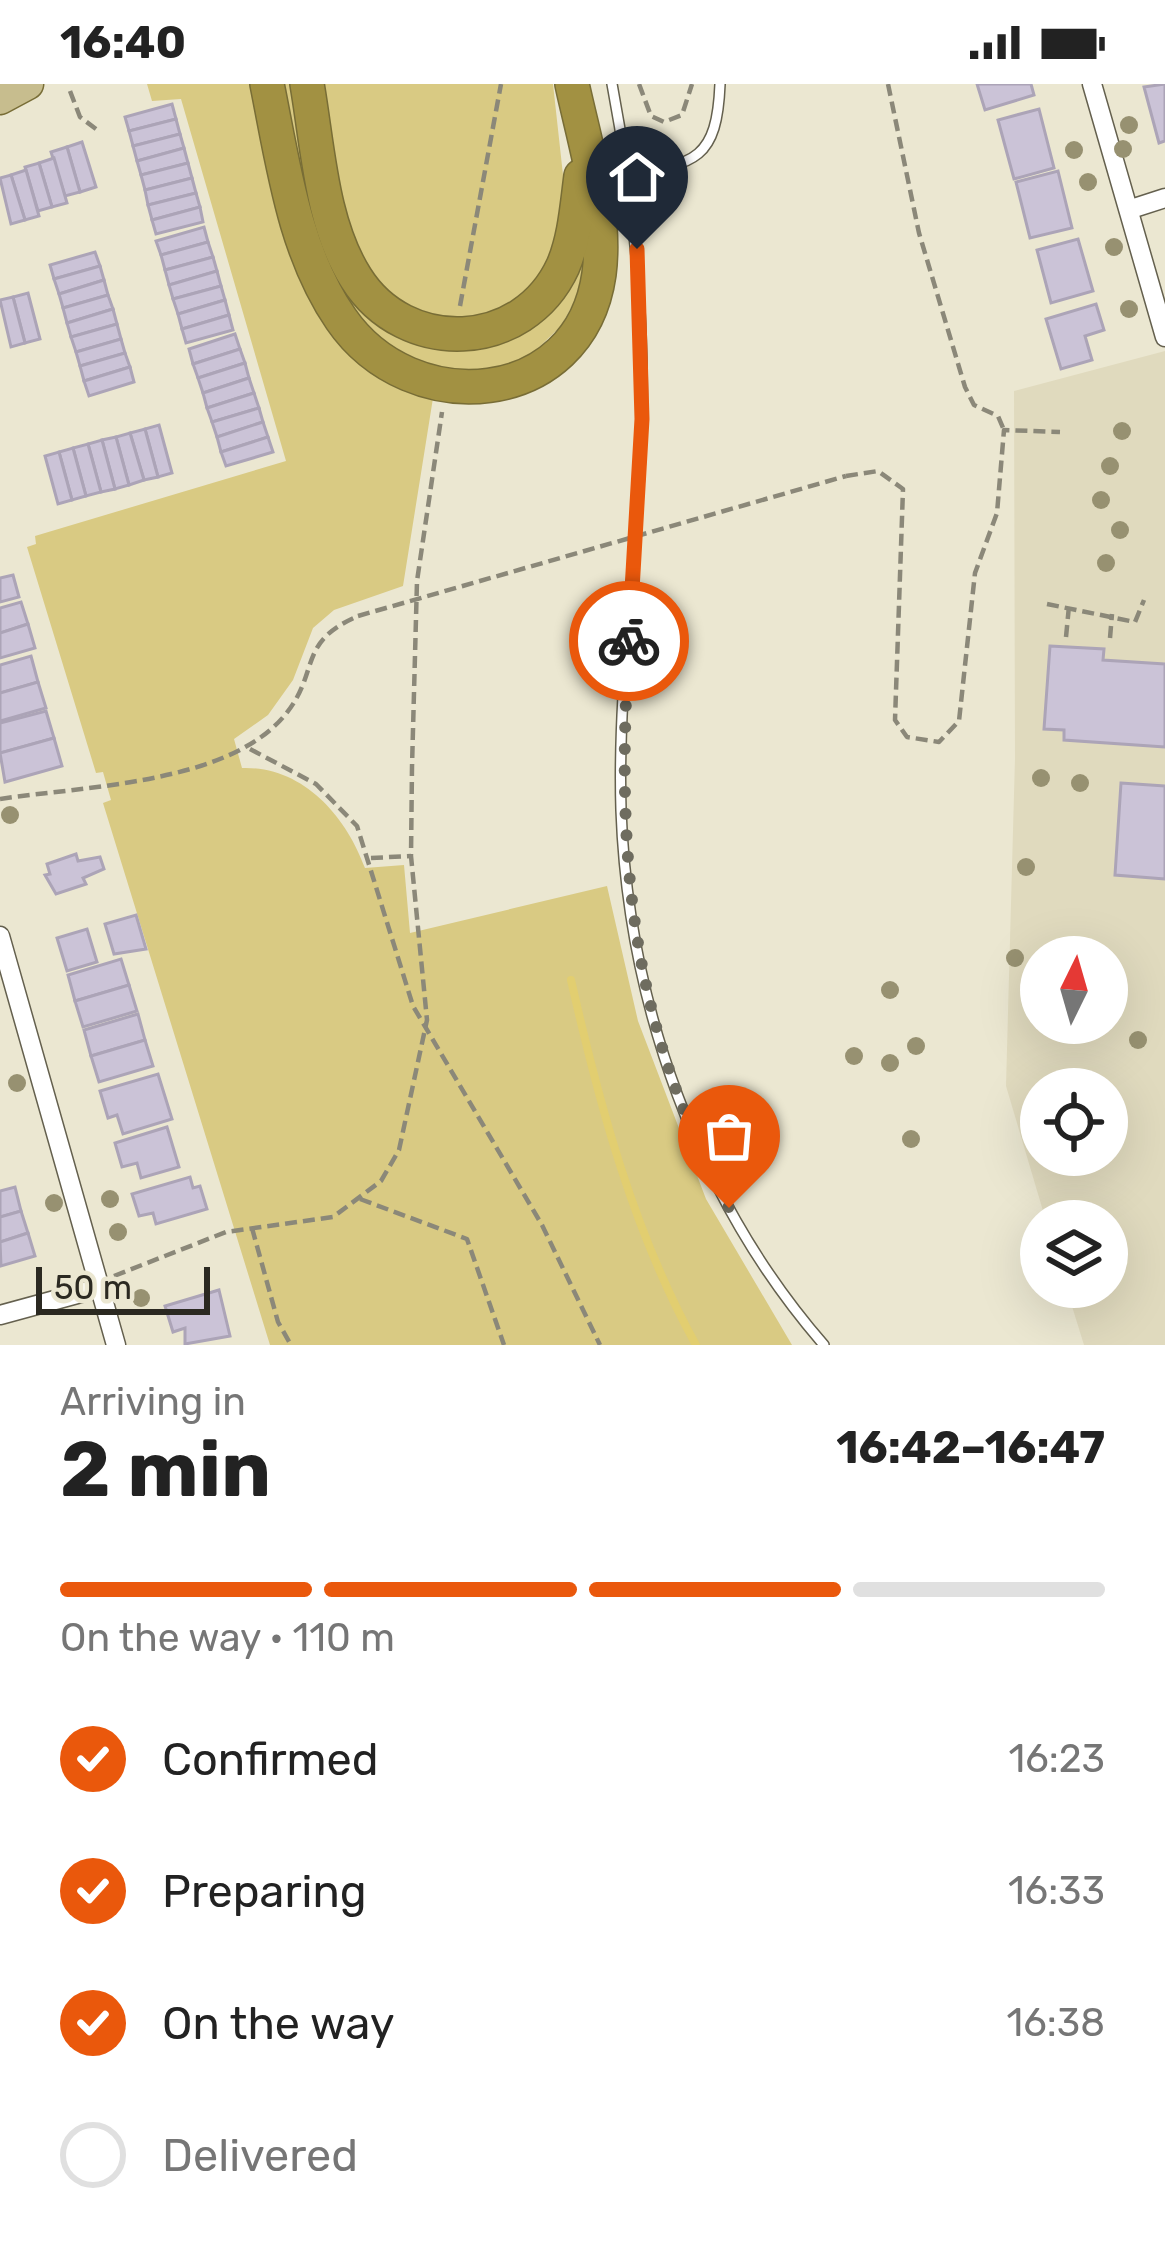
<!DOCTYPE html>
<html lang="en">
<head>
<meta charset="utf-8">
<style>
  body { margin:0; font-family:Rubik,sans-serif; background:#f2f2f2; color:#222; height:100vh; display:flex; flex-direction:column; font-size:45px; white-space:nowrap }
  * { box-sizing:border-box; margin:0 }
  p { font-size:39px; color:#767676 }
  .icon { flex:none; width:66px; height:66px; fill:none; stroke:currentColor; stroke-width:2; stroke-linecap:round; stroke-linejoin:round }
  .map { position:relative; height:1261px; overflow:hidden }
  .sheet { display:flex; flex-direction:column; background:#fff; flex:1 }
  .sheet>* { flex:none }
  .needle { width:78px; rotate:5deg }
  .controls { position:absolute; left:1020px; top:852px; display:grid; gap:24px }
  .controls a { display:grid; place-items:center; width:108px; height:108px; border-radius:50%; background:#fff; box-shadow:0 12px 48px #0002; font-size:60px }
  .scale { position:absolute; left:36px; bottom:30px; width:174px; box-sizing:border-box; padding-left:12px; border:6px solid #2b2921; border-top:0; font-size:33px; line-height:42px; white-space:nowrap; color:#2b2921; -webkit-text-stroke:9px #ebe7d1; paint-order:stroke }
  .pin { position:absolute; display:grid; place-items:center; width:102px; height:102px; color:#fff; margin:-123px -51px; border-radius:50% 50% 50% 0; rotate:-45deg; box-shadow:0 0 12px #0007 }
  .pin .icon { rotate:45deg }
  .courier { position:absolute; display:grid; place-items:center; width:120px; height:120px; margin:-60px; border:9px solid #ea580c; border-radius:50%; background:#fff; color:#222; box-shadow:0 3px 15px #0007 }
  .head em { font-style:normal; font-weight:700 }
  .head div { display:flex; flex-direction:column-reverse }
  .head { display:flex; align-items:center; justify-content:space-between; height:204px; padding:0 60px }
  h1 { font-size:78px; font-weight:700; line-height:90px }
  .bar { display:grid; grid-template-columns:repeat(4,1fr); gap:18px 12px; align-content:center; height:144px; padding:0 60px }
  .bar i { height:15px; border-radius:9px; background:#e0e0e0 }
  .bar .selected { background:#ea580c }
  .bar p { grid-column:span 4 }
  ol { padding:0 60px; list-style:none }
  li { display:flex; align-items:center; gap:36px; height:132px }
  li p { margin-inline-start:auto }
  li .icon { padding:12px; border-radius:50%; background:#ea580c; color:#fff; stroke-width:4 }
  li:last-child { color:#767676 }
  li i { width:66px; height:66px; border:6px solid #e0e0e0; border-radius:50% }
  .status { display:flex; justify-content:space-between; align-items:center; height:84px; padding:0 60px; background:#fff; direction:ltr }
  .status svg { height:33px; fill:currentColor }
  .map>svg:first-child { display:block }
  .built { fill:#e0dabe; fill-rule:evenodd }
  .green { fill:#d9ca83 }
  .lines { fill:none; stroke-linecap:round; stroke-linejoin:round }
  .stream { stroke:#e2ce70; stroke-width:8 }
  .building { fill:#cbc3d7; stroke:#aca4b7; stroke-width:3 }
  .lane-casing { stroke:#64604e; stroke-width:12 }
  .street-casing { stroke:#64604e; stroke-width:21 }
  .primary-casing { stroke:#786d36; stroke-width:33 }
  .highway-casing { stroke:#786d36; stroke-width:36 }
  .path { stroke:#8b8879; stroke-width:4.5; stroke-dasharray:12 6; stroke-linecap:butt }
  .lane { stroke:#fff; stroke-width:9 }
  .street { stroke:#fff; stroke-width:18 }
  .primary { stroke:#c7bd8e; stroke-width:30 }
  .highway { stroke:#a29142; stroke-width:33 }
  .path-bridge { stroke:#8b8879; stroke-width:4.5; stroke-dasharray:12 6; stroke-linecap:butt }
  .tree { fill:#979171 }
  .done { stroke:#6e6c5f; stroke-width:12; stroke-dasharray:0 21.6 }
  .route { stroke:#ea580c; stroke-width:15 }
</style>
</head>
<body>
<div class="status"><b>16:40</b><svg viewBox="0 0 49 12"><path d="M0 12V9h3v3zM5 12V6h3v6zM10 12V3h3v9zM15 12V0h3v12zM26 1h20v11H26zM47 4h2v5h-2z"/></svg></div>
<div class="map">
<svg width="1165" height="1261" viewBox="0 0 1165 1261">
  <rect width="100%" height="100%" fill="#ebe7d1"/>
  <!-- built -->
  <path class="built" d="M1165,267V1261H1084L1066,1203H1107V1137H1046L1006,1002L1015,674L1014,307ZM1041,873H1107V939H1041ZM1041,1005H1107V1071H1041Z"/>
  <!-- green -->
  <path class="green" d="M147,0H553L563,91L584,187L578,211L561,242L531,271L497,287L437,289L403,502L334,526L313,544L293,596L268,631L234,655L242,684C303,682 346,732 365,784L404,781L410,849L607,802L638,937L706,1115L792,1261H270L103,719L111,716L103,688L96,689L27,463L36,460L35,452L286,377L181,15L152,17Z"/>
  <g class="lines">
    <!-- stream -->
    <path class="stream" d="M571,896C600,1023 633,1147 696,1261"/>
  </g>
  <!-- building -->
  <g class="building">
    <polygon points="977,0 1031,0 1034,11 985,26"/>
    <polygon points="1165,0 1165,57 1159,59 1144,3"/>
    <polygon points="172,20 176,35 129,47 125,33"/>
    <polygon points="1039,25 1054,84 1014,95 998,36"/>
    <polygon points="176,35 180,50 133,62 129,47"/>
    <polygon points="180,50 184,64 137,77 133,62"/>
    <polygon points="82,58 96,103 80,108 67,63"/>
    <polygon points="67,63 80,108 65,112 51,68"/>
    <polygon points="184,64 188,79 141,91 137,77"/>
    <polygon points="54,74 67,119 52,123 39,79"/>
    <polygon points="39,79 52,123 38,127 25,83"/>
    <polygon points="188,79 192,94 145,106 141,91"/>
    <polygon points="26,86 39,132 25,136 11,91"/>
    <polygon points="1058,87 1072,144 1030,154 1016,98"/>
    <polygon points="11,91 25,136 11,140 0,94"/>
    <polygon points="192,94 196,109 148,121 145,106"/>
    <polygon points="196,109 200,123 152,136 148,121"/>
    <polygon points="200,123 203,138 156,150 152,136"/>
    <polygon points="204,143 208,158 161,171 156,157"/>
    <polygon points="1078,155 1093,207 1051,219 1037,166"/>
    <polygon points="208,158 213,173 165,186 161,171"/>
    <polygon points="95,168 100,182 54,195 50,181"/>
    <polygon points="213,173 217,187 169,201 165,186"/>
    <polygon points="100,182 104,196 59,210 54,195"/>
    <polygon points="217,187 221,202 173,215 169,201"/>
    <polygon points="104,196 108,211 63,224 59,210"/>
    <polygon points="221,202 225,216 178,230 173,215"/>
    <polygon points="28,209 40,255 25,259 13,213"/>
    <polygon points="108,211 113,225 67,239 63,224"/>
    <polygon points="13,213 25,259 11,263 0,216"/>
    <polygon points="225,216 229,231 182,245 178,230"/>
    <polygon points="1096,220 1104,246 1085,252 1092,276 1061,285 1046,235"/>
    <polygon points="113,225 117,240 71,253 67,239"/>
    <polygon points="229,231 233,246 186,259 182,245"/>
    <polygon points="117,240 121,255 76,268 71,253"/>
    <polygon points="235,250 240,265 193,280 189,265"/>
    <polygon points="121,255 125,269 80,282 76,268"/>
    <polygon points="240,265 245,279 198,294 193,280"/>
    <polygon points="125,269 130,283 84,297 80,282"/>
    <polygon points="245,279 249,294 203,309 198,294"/>
    <polygon points="130,283 134,298 89,312 84,297"/>
    <polygon points="249,294 254,309 207,324 203,309"/>
    <polygon points="254,309 259,324 212,338 207,324"/>
    <polygon points="259,324 263,338 217,353 212,338"/>
    <polygon points="263,338 268,353 221,368 217,353"/>
    <polygon points="159,341 172,389 158,393 145,345"/>
    <polygon points="145,345 158,393 144,396 130,349"/>
    <polygon points="130,349 144,396 129,401 116,353"/>
    <polygon points="116,353 129,401 115,405 102,356"/>
    <polygon points="268,353 273,368 226,382 221,368"/>
    <polygon points="102,356 115,405 101,408 88,360"/>
    <polygon points="88,360 101,408 86,412 73,364"/>
    <polygon points="73,364 86,412 72,416 59,368"/>
    <polygon points="59,368 72,416 58,420 45,372"/>
    <polygon points="13,491 19,513 0,518 0,494"/>
    <polygon points="21,518 28,540 0,549 0,524"/>
    <polygon points="28,540 35,564 0,574 0,549"/>
    <polygon points="1050,562 1104,565 1103,576 1165,580 1165,663 1064,656 1064,646 1044,645"/>
    <polygon points="31,572 38,598 0,609 0,581"/>
    <polygon points="38,598 46,624 0,637 0,609"/>
    <polygon points="46,627 54,654 0,669 0,639"/>
    <polygon points="54,654 62,682 5,698 0,669"/>
    <polygon points="1121,699 1165,702 1165,795 1115,791"/>
    <polygon points="76,770 78,777 100,773 104,785 83,794 86,800 56,810 45,791 50,790 47,780"/>
    <polygon points="136,831 146,865 114,870 105,840"/>
    <polygon points="87,845 97,878 67,887 57,854"/>
    <polygon points="121,875 129,901 75,917 68,891"/>
    <polygon points="129,901 137,927 83,943 75,917"/>
    <polygon points="138,930 145,956 91,972 84,946"/>
    <polygon points="145,956 153,982 99,998 91,972"/>
    <polygon points="158,990 172,1035 123,1050 117,1031 108,1034 100,1007"/>
    <polygon points="167,1043 179,1083 141,1094 137,1079 122,1083 115,1059"/>
    <polygon points="190,1093 193,1104 200,1102 207,1125 156,1140 153,1129 139,1132 132,1110"/>
    <polygon points="15,1103 21,1127 0,1133 0,1107"/>
    <polygon points="21,1127 28,1149 0,1158 0,1133"/>
    <polygon points="28,1149 35,1172 1,1182 0,1158"/>
    <polygon points="219,1206 230,1252 185,1260 185,1244 173,1248 165,1222"/>
  </g>
  <g class="lines">
    <defs>
      <g id="lane">
        <path d="M612,0C633,111 644,222 642,335C639,465 617,596 621,726C628,919 697,1115 824,1261"/>
        <path d="M627,88C696,82 717,74 720,0"/>
      </g>
      <g id="street">
        <polyline points="1092,0 1165,253"/>
        <polyline points="1131,125 1165,114"/>
        <polyline points="0,852 116,1261"/>
        <polyline points="0,1231 99,1204"/>
      </g>
      <polyline id="primary" points="0,15 28,0"/>
      <g id="highway">
        <path d="M267,0C283,79 294,167 341,235C411,337 580,325 599,190C607,129 585,60 572,0"/>
        <path d="M307,0C318,63 321,139 356,194C405,272 523,269 563,182C575,154 577,122 581,92"/>
      </g>
    </defs>
    <!-- lane casing -->
    <use href="#lane" class="lane-casing"/>
    <!-- street casing -->
    <use href="#street" class="street-casing"/>
    <!-- primary casing -->
    <use href="#primary" class="primary-casing"/>
    <!-- highway casing -->
    <use href="#highway" class="highway-casing"/>
    <!-- path -->
    <g class="path">
      <polyline points="639,0 651,32 664,38 682,31 692,0"/>
      <polyline points="888,0 919,149 965,303 974,321 998,332 1004,346"/>
      <polyline points="70,7 80,33 96,45"/>
      <polyline points="460,222 501,0"/>
      <polyline points="846,392 878,387 903,405 895,636 907,653 939,658 959,637 975,489 997,429 1004,346 1060,348"/>
      <polyline points="1047,520 1135,538 1144,516"/>
      <polyline points="1066,553 1069,522"/>
      <polyline points="1110,554 1112,530"/>
      <polyline points="250,665 316,700 357,742 413,922 542,1141 600,1261"/>
      <path d="M0,715C85,702 228,700 285,631C321,587 296,559 358,532"/>
      <polyline points="371,774 411,772"/>
      <polyline points="360,1115 467,1155 504,1261"/>
      <polyline points="252,1144 278,1238 291,1261"/>
      <polyline points="114,1192 226,1148 333,1133 381,1097 399,1066 427,936 411,772 412,683 417,497 442,328"/>
    </g>
    <!-- lane -->
    <use href="#lane" class="lane"/>
    <!-- street -->
    <use href="#street" class="street"/>
    <!-- primary -->
    <use href="#primary" class="primary"/>
    <!-- highway -->
    <use href="#highway" class="highway"/>
    <!-- path-bridge -->
    <polyline class="path-bridge" points="358,532 846,392"/>
  </g>
  <!-- trees -->
  <g class="tree">
    <circle cx="1129" cy="41" r="9"/>
    <circle cx="1123" cy="65" r="9"/>
    <circle cx="1074" cy="66" r="9"/>
    <circle cx="1088" cy="98" r="9"/>
    <circle cx="1114" cy="163" r="9"/>
    <circle cx="1129" cy="225" r="9"/>
    <circle cx="1122" cy="347" r="9"/>
    <circle cx="1110" cy="382" r="9"/>
    <circle cx="1101" cy="416" r="9"/>
    <circle cx="1120" cy="446" r="9"/>
    <circle cx="1106" cy="479" r="9"/>
    <circle cx="1041" cy="694" r="9"/>
    <circle cx="1080" cy="699" r="9"/>
    <circle cx="10" cy="731" r="9"/>
    <circle cx="1026" cy="783" r="9"/>
    <circle cx="1015" cy="874" r="9"/>
    <circle cx="890" cy="906" r="9"/>
    <circle cx="1138" cy="956" r="9"/>
    <circle cx="916" cy="962" r="9"/>
    <circle cx="854" cy="972" r="9"/>
    <circle cx="890" cy="979" r="9"/>
    <circle cx="17" cy="999" r="9"/>
    <circle cx="911" cy="1055" r="9"/>
    <circle cx="110" cy="1115" r="9"/>
    <circle cx="54" cy="1119" r="9"/>
    <circle cx="118" cy="1148" r="9"/>
    <circle cx="141" cy="1214" r="9"/>
  </g>
  <g class="lines">
    <!-- done -->
    <path class="done" d="M629,557C616,766 628,935 729,1124"/>
    <!-- route -->
    <polyline class="route" points="629,557 642,335 637,165"/>
  </g>
</svg>
<div class="controls">
<a><svg class="needle" viewBox="-14 -14 28 28"><path d="M0-13l5 13h-10z" fill="#e53935"/><path d="M0 13l5-13h-10z" fill="#767676"/></svg></a>
<a><svg class="icon" aria-label="locate" viewBox="0 0 24 24"><circle cx="12" cy="12" r="6"/><path d="M12 2v4M12 18v4M2 12h4M18 12h4"/></svg></a>
<a><svg class="icon" aria-label="layers" viewBox="0 0 24 24"><path d="M12 4l9 5-9 5-9-5zM3 14l9 5 9-5"/></svg></a>
</div>
<div class="scale">50 m</div>
<div class="pin" style="left:729px;top:1124px;background:#ea580c"><svg class="icon" aria-label="bag" viewBox="0 0 24 24"><path d="M5 8h14l-1 12H6zM9 8a3 3 0 0 1 6 0"/></svg></div>
<div class="pin" style="left:637px;top:165px;background:#1f2937"><svg class="icon" aria-label="home" viewBox="0 0 24 24"><path d="M3 11l9-7 9 7M6 9v11h12V9"/></svg></div>
<div class="courier" style="left:629px;top:557px"><svg class="icon" aria-label="bike" viewBox="0 0 24 24"><circle cx="6" cy="16" r="4"/><circle cx="18" cy="16" r="4"/><path d="M6 16l4-8h5l3 8M10 8l3 8H6M13 5h3"/></svg></div>
</div>
<section class="sheet">
<div class="head"><div><h1>2 min</h1><p>Arriving in</p></div><em>16:42–16:47</em></div>
<div class="bar"><i class="selected"></i><i class="selected"></i><i class="selected"></i><i></i><p>On the way · 110 m</p></div>
<ol>
<li><svg class="icon" aria-label="check" viewBox="0 0 24 24"><path d="M5 12l5 5 9-10"/></svg>Confirmed<p>16:23</p></li>
<li><svg class="icon" aria-label="check" viewBox="0 0 24 24"><path d="M5 12l5 5 9-10"/></svg>Preparing<p>16:33</p></li>
<li><svg class="icon" aria-label="check" viewBox="0 0 24 24"><path d="M5 12l5 5 9-10"/></svg>On the way<p>16:38</p></li>
<li><i></i>Delivered</li>
</ol>
</section>
</body>
</html>
